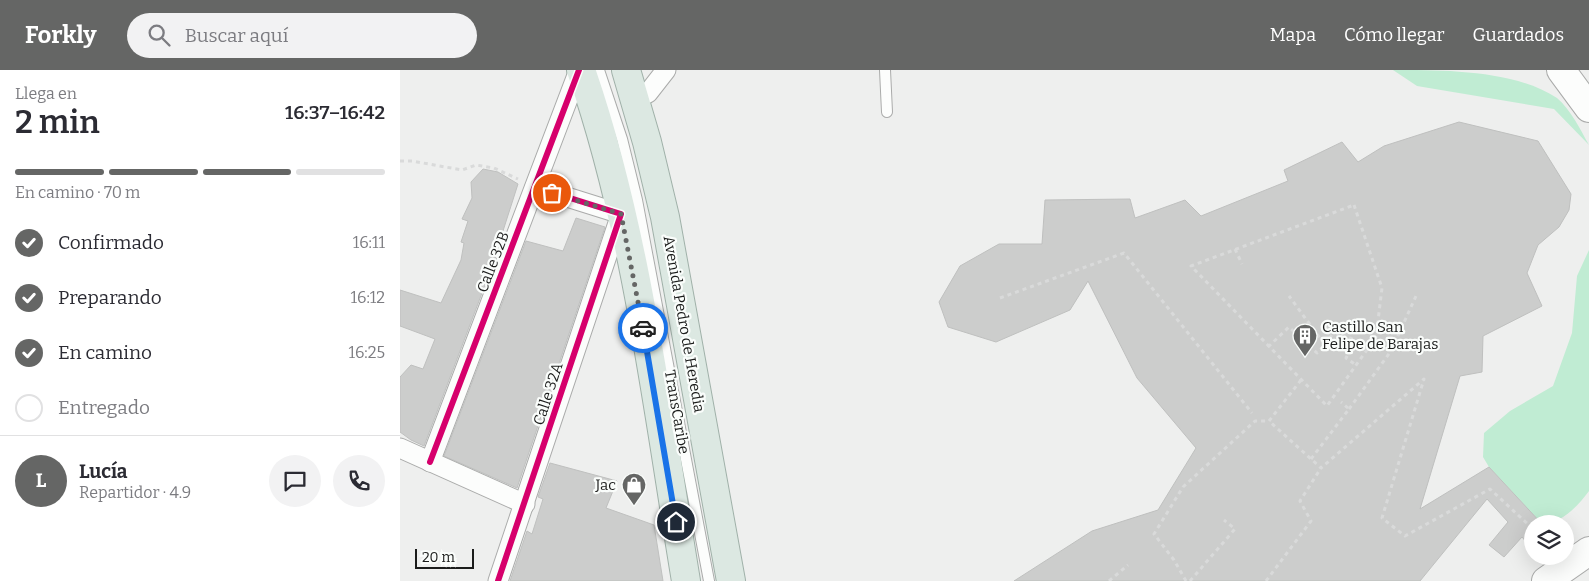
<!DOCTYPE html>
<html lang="es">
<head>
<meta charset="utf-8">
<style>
  body { margin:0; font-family:Bitter,serif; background:#f2f2f3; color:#2b2b33; height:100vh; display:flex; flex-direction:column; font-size:19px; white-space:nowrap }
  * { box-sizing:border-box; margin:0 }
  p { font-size:16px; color:#7c7c81 }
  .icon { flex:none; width:28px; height:28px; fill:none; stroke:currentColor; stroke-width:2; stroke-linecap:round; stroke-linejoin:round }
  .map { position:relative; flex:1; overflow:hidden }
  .side { display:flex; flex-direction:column; background:#fff; width:400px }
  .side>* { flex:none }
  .buttons { position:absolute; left:1124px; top:445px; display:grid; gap:10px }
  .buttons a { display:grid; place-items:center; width:50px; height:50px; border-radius:50%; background:#fff; box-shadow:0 5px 20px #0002; font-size:25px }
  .scale { position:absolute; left:15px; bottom:12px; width:59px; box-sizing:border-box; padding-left:5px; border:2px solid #1b1c1b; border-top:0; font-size:14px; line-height:18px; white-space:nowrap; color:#1b1c1b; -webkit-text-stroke:4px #fafdfb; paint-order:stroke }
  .pin { position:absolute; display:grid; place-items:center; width:42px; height:42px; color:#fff; margin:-21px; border:2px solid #fff; border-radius:50%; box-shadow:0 1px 5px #0007 }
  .courier { position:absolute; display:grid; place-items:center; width:50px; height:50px; margin:-25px; border:4px solid #1a73e8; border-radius:50%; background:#fff; color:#222; box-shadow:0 1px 6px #0007 }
  .head em { font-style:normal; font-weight:600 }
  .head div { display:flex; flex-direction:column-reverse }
  .head { display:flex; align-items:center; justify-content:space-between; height:85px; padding:0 15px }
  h1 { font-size:32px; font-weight:600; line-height:38px }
  .bar { display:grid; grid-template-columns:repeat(4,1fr); gap:8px 5px; align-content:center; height:60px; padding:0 15px }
  .bar i { height:6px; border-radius:4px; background:#e1e1e2 }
  .bar .current { background:#656665 }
  .bar p { grid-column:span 4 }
  .line { display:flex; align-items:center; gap:12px; padding:0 15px; border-top:1px solid #e1e1e2 }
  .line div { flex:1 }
  .round { display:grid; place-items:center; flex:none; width:52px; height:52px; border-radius:26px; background:#f2f2f3 }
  ol { padding:0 15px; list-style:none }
  li { display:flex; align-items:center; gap:15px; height:55px }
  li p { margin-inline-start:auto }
  li .icon { padding:5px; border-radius:50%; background:#656665; color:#fff; stroke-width:4 }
  li:last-child { color:#7c7c81 }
  li i { width:28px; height:28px; border:2px solid #e1e1e2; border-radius:50% }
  header { display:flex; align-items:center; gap:30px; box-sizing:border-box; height:70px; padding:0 25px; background:#656665; color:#fff }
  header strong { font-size:24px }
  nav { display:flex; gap:28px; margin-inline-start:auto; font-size:18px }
  .search { width:350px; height:45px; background:#f2f2f3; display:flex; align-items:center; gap:12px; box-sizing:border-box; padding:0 18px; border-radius:28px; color:#7c7c81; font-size:19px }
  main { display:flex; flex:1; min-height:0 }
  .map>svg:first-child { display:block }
  .green { fill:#c0ecd3 }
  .building { fill:#cccdcc; stroke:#bfc0bf }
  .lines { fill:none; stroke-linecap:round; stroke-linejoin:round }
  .service-casing { stroke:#aaabaa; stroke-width:12 }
  .minor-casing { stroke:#aaabaa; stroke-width:21 }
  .secondary-casing { stroke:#aaabaa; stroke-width:30 }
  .trunk-casing { stroke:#a0b1a9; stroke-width:30 }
  .path { stroke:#d9dada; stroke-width:3; stroke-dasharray:4 4; stroke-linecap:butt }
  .service { stroke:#fcfdfc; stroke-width:10 }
  .minor { stroke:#fcfdfc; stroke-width:19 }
  .secondary { stroke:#fcfdfc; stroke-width:28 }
  .trunk { stroke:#dce8e2; stroke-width:28 }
  .cycleway-casing { stroke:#fafdfb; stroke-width:9 }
  .cycleway { stroke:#d6006c; stroke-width:6 }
  .done { stroke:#656665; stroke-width:5; stroke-dasharray:0 9 }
  .route { stroke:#1a73e8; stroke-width:6 }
  .labels { text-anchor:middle; stroke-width:4.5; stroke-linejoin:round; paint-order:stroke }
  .street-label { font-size:15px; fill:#1b1c1b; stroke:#fafdfb }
  .poi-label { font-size:15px; fill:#1b1c1b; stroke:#fafdfb; text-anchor:start }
</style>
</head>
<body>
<header>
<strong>Forkly</strong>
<div class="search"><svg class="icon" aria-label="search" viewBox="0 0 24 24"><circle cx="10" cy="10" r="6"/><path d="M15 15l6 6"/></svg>Buscar aquí</div>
<nav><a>Mapa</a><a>Cómo llegar</a><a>Guardados</a></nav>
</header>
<main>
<section class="side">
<div class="head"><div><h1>2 min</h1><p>Llega en</p></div><em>16:37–16:42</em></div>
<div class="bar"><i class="current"></i><i class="current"></i><i class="current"></i><i></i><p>En camino · 70 m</p></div>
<ol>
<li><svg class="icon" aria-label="check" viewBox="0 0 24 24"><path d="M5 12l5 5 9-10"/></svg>Confirmado<p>16:11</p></li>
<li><svg class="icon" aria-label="check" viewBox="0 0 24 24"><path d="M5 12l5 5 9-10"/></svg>Preparando<p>16:12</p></li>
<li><svg class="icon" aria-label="check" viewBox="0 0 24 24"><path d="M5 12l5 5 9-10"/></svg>En camino<p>16:25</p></li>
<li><i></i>Entregado</li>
</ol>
<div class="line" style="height:90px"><b class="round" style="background:#656665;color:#fff">L</b><div><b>Lucía</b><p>Repartidor · 4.9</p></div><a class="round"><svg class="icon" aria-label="chat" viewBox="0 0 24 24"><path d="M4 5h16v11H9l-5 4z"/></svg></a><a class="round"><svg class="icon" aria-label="phone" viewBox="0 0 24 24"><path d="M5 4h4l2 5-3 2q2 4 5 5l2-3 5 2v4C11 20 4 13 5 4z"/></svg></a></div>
</section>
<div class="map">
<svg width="1189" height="511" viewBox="0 0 1189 511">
  <rect width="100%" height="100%" fill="#eeefee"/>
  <!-- green -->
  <g class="green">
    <path d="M993,0C1044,0 1115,0 1157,28C1171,40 1180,59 1189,75L1154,39L1017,16Z"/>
    <path d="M1189,180V421C1178,436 1161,454 1142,454L1089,397L1083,387L1084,363L1110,341L1153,316L1172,263L1177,206Z"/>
  </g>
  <!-- building -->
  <g class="building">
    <polygon points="1059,52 1138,71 1171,124 1169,140 1159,157 1138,175 1127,203 1142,236 1083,266 1082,302 1060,306 1020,439 1089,397 1142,454 1132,454 1132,479 1122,467 1104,487 1089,475 1108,452 1087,429 1020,511 614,511 692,461 758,440 796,378 737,308 688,211 670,240 596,272 548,257 539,232 560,196 599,174 642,174 645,130 730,129 735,148 785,130 801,146 888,111 884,100 942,72 958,92 984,76"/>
    <polygon points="83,99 98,102 118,114 102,164 104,165 24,376 11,370 0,362 0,307 11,295 23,299 35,269 0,256 0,220 41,233 61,190 64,173 61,172 68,151 62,149 72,128 71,112"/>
    <polygon points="176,148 205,157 117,418 44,386 126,171 163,181"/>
    <polygon points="150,393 217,411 206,438 254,455 263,511 110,511 127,461 132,464 143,429 138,427"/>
  </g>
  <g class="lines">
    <defs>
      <g id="service">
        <polyline points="199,0 222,69 237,130 309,511"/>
        <polyline points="485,0 487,42"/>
      </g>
      <g id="minor">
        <polyline points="235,30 248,23 266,0"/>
        <polyline points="0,378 125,434"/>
        <polyline points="30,392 179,0"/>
        <polyline points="98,511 221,144 135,117"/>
      </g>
      <g id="secondary">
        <polyline points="1161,0 1189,38"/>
        <polyline points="1146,511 1189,481"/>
      </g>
      <g id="trunk">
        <path d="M181,0C237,161 258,343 286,511"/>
        <polyline points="226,0 247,72 265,147 331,511"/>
      </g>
    </defs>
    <!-- service casing -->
    <use href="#service" class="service-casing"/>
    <!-- minor casing -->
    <use href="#minor" class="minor-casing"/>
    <!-- secondary casing -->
    <use href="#secondary" class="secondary-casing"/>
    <!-- trunk casing -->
    <use href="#trunk" class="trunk-casing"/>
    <!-- path -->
    <g class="path">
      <polyline points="0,91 12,91 62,100 76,95 94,98 118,109"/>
      <polygon points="954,135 982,218 976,267 927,336 791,196"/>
      <polyline points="835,179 842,194"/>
      <polyline points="600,228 724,183 852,343"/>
      <polyline points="925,275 934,262 955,270 946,288 956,295"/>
      <polyline points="868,277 889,257 917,283 925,275 889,226"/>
      <polyline points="901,310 869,351 921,398 1024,309 982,448 1005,466 1090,419 1132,458"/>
      <polyline points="949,339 991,281 1016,226"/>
      <polyline points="911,389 949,339 941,332"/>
      <polyline points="709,511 728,495"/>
      <polyline points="786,511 774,490 754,464 783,417 855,351 869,351"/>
      <polyline points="790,511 835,459 824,450"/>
      <polyline points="866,511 911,451 900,431 921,398"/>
    </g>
    <!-- service -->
    <use href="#service" class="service"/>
    <!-- minor -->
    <use href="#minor" class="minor"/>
    <!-- secondary -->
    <use href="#secondary" class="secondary"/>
    <!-- trunk -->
    <use href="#trunk" class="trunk"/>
    <defs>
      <g id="cycleway">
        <polyline points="30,392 179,0"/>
        <polyline points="98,511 221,144 135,117"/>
      </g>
    </defs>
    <!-- cycleway casing -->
    <use href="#cycleway" class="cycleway-casing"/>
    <!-- cycleway -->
    <use href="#cycleway" class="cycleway"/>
  </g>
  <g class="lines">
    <!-- done -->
    <polyline class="done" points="152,123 221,144 243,258"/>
    <!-- route -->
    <polyline class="route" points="243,258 276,452"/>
  </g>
  <!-- icons -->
  <defs>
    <symbol id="building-pin" viewBox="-11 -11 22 30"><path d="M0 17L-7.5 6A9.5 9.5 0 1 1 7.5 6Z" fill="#656665" stroke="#fafdfb"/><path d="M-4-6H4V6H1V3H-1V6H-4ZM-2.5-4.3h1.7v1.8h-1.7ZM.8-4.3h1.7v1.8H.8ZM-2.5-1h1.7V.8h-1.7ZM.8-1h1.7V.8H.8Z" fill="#fff"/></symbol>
    <symbol id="shop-pin" viewBox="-11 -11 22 30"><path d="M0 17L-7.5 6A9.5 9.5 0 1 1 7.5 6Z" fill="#656665" stroke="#fafdfb"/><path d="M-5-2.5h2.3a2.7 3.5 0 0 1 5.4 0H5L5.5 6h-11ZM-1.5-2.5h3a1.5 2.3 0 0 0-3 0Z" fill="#fff"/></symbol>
  </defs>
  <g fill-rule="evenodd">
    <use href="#building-pin" x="891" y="252" width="28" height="38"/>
    <use href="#shop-pin" x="220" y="401" width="28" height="38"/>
  </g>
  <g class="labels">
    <!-- street labels -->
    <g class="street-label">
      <text transform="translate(93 192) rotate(-69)" y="5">Calle 32B</text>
      <text transform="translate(284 254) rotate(80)" y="5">Avenida Pedro de Heredia</text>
      <text transform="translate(148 324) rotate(-72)" y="5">Calle 32A</text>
      <text transform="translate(277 342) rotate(80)" y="5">TransCaribe</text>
    </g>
    <!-- poi labels -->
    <g class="poi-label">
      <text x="922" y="262">Castillo San<tspan x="922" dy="17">Felipe de Barajas</tspan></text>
      <text x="216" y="420" text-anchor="end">Jac</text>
    </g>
  </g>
</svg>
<div class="buttons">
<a><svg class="icon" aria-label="layers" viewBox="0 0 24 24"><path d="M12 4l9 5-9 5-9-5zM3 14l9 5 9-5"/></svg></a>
</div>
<div class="scale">20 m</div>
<div class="pin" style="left:152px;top:123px;background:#ea580c"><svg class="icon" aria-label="bag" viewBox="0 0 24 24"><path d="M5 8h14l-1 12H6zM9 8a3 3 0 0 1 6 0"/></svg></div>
<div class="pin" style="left:276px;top:452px;background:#1f2937"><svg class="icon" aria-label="home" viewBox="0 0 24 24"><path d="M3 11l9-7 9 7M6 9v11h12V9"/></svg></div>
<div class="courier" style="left:243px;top:258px"><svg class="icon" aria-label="car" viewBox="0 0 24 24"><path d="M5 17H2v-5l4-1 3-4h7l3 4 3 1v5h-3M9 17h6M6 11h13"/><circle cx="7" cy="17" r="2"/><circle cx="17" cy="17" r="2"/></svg></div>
</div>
</main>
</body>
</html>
